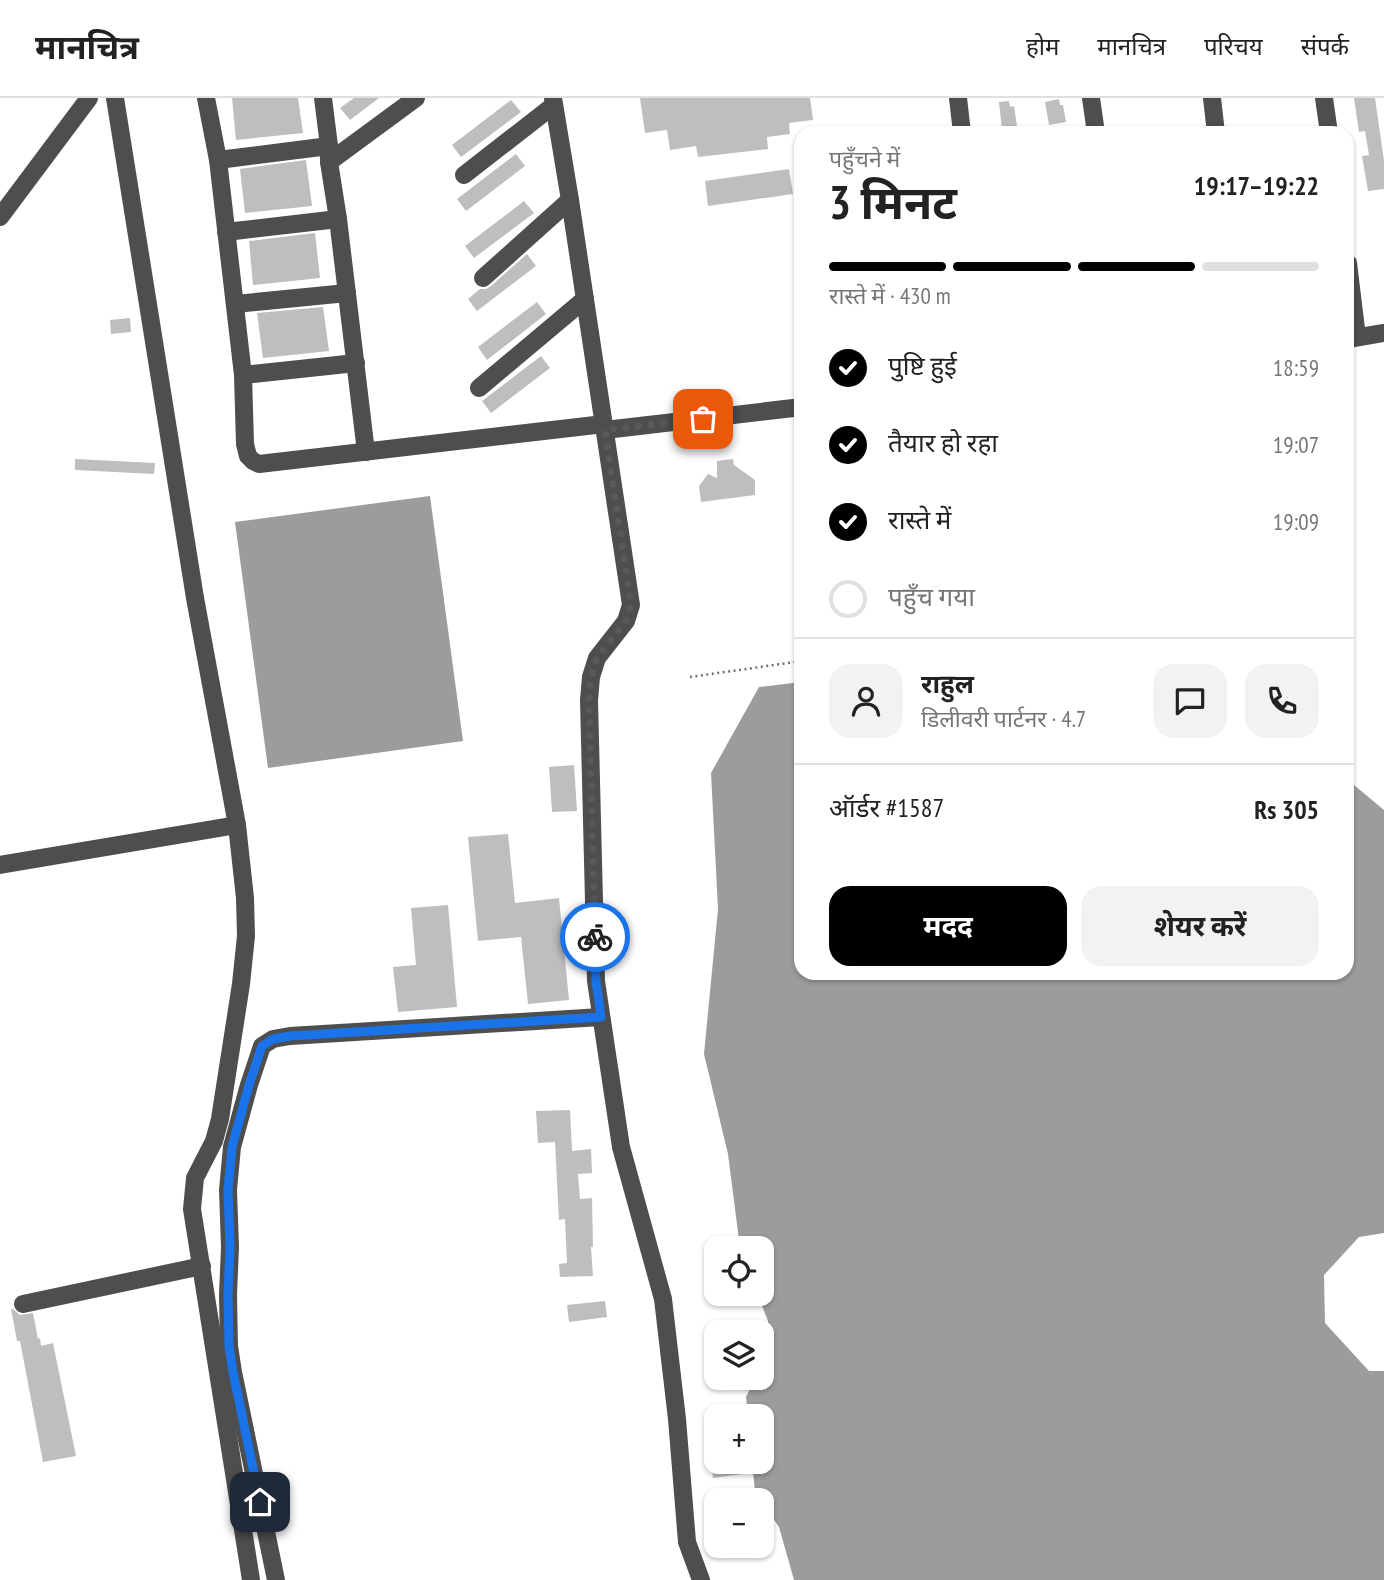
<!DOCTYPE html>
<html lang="hi">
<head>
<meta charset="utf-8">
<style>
  body { margin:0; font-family:"PT Sans Narrow","Noto Sans Devanagari",sans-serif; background:#f2f2f2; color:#222; height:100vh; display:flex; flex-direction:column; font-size:26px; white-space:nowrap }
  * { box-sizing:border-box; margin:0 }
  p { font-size:23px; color:#767676 }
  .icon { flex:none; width:38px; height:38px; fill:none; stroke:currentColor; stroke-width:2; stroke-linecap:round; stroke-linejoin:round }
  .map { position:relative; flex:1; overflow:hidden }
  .panel { position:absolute; left:794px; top:28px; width:560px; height:854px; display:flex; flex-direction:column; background:#fff; border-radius:21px; box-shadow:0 2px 5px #0004 }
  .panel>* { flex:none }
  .fabs { position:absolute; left:704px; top:1138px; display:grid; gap:14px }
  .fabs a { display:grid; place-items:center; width:70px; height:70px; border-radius:14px; background:#fff; box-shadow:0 2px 5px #0004; font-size:35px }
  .pin { position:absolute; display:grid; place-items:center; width:60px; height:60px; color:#fff; margin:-30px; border-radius:14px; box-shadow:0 4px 10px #0006 }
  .courier { position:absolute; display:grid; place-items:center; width:70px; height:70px; margin:-35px; border:5px solid #1a73e8; border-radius:50%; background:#fff; color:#222; box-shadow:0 2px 9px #0007 }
  .summary em { font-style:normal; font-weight:700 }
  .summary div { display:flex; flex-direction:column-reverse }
  .summary { display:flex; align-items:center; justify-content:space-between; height:119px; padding:0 35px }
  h1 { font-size:46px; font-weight:700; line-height:52px }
  .bar { display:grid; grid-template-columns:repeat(4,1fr); gap:10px 7px; align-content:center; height:84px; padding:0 35px }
  .bar i { height:9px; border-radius:5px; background:#e0e0e0 }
  .bar .current { background:#000 }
  .bar p { grid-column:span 4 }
  .line { display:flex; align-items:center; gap:18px; padding:0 35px; border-top:2px solid #e0e0e0 }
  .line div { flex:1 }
  .round { display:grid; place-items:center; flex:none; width:74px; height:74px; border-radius:21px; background:#f2f2f2 }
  ol { padding:0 35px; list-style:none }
  li { display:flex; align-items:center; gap:21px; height:77px }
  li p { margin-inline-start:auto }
  li .icon { padding:7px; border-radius:50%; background:#000; color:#fff; stroke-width:4 }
  li:last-child { color:#767676 }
  li i { width:38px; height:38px; border:4px solid #e0e0e0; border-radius:50% }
  .primary-button { display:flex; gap:14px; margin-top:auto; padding:14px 35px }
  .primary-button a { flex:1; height:80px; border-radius:21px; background:#000; color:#fff; font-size:28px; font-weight:700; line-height:80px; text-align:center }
  .primary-button a+a { background:#f2f2f2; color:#222 }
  header { display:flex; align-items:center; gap:42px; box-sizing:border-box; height:98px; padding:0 35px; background:#fff; border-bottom:2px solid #e0e0e0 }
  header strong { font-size:33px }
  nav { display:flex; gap:38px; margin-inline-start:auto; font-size:24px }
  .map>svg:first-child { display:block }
  .water { fill:#9c9c9c }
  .building { fill:#bebebe }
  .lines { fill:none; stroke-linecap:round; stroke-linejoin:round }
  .path { stroke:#707070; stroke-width:2.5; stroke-dasharray:2 3.5; stroke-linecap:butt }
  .minor { stroke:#4e4e4e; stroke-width:18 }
  .done { stroke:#595959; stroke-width:7; stroke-dasharray:0 12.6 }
  .route { stroke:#1a73e8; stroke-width:9 }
</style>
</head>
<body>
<header>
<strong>मानचित्र</strong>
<nav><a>होम</a><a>मानचित्र</a><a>परिचय</a><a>संपर्क</a></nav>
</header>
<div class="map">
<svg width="1384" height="1482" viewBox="0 0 1384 1482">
  <rect width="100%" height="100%" fill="#fff"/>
  <!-- water -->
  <g class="water">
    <polygon points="430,398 463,643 268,670 235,424"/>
    <polygon points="801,584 802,875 1348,875 1348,682 1384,712 1384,1135 1359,1139 1324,1177 1325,1225 1369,1273 1384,1273 1384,1482 794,1482 779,1429 755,1394 752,1363 761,1363 761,1358 773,1357 771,1335 761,1335 761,1318 748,1318 746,1299 756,1279 761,1279 761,1269 768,1255 768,1223 757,1195 761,1195 761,1150 740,1150 728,1056 704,956 718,811 711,675 759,589"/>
  </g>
  <!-- building -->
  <g class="building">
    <polygon points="232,0 298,0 303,35 236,42"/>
    <polygon points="354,0 379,0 350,22 340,10"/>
    <polygon points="640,0 810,0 813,22 789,25 790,36 767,39 768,51 698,59 696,48 670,52 667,32 645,35"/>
    <polygon points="1354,0 1375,0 1384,63 1384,91 1368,93 1362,58 1369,57 1365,33 1359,34"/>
    <polygon points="1059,1 1060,7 1063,7 1066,24 1049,27 1045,4"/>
    <polygon points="511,2 521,14 461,59 452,47"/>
    <polygon points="1009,3 1010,9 1014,8 1018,35 1006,35 1006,31 1002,32 999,4"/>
    <polygon points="516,56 525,68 466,113 457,101"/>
    <polygon points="306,62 312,108 245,115 240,71"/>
    <polygon points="789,71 793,96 708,108 705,83"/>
    <polygon points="524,103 534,115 474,160 465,148"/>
    <polygon points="315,135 320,180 253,187 249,143"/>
    <polygon points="527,156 536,168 477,213 468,201 480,191 486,191 491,188"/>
    <polygon points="537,204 546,216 487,262 478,249"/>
    <polygon points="323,209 329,253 263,260 257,215"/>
    <polygon points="130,220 131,234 111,236 110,222"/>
    <polygon points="541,258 550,270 491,315 482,303"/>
    <polygon points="75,361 155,365 154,376 75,372"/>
    <polygon points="733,361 734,367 755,382 755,397 701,404 699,388 708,376 717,380 717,363"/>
    <polygon points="574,667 577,713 552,714 549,669"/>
    <polygon points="508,736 515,805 559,800 569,902 528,906 521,839 478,843 468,739"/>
    <polygon points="448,807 457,909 398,914 393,869 416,867 411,810"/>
    <polygon points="570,1012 572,1053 591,1051 592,1075 578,1076 580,1101 592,1100 593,1149 591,1149 593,1178 560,1179 559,1166 567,1165 565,1121 559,1122 555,1044 538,1045 536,1013"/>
    <polygon points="605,1203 607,1219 569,1224 567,1207"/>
    <polygon points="11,1211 13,1211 20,1217 33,1215 38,1241 40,1240 41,1248 53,1245 76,1358 43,1364 20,1243 17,1243"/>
    <polygon points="711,1363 750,1363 751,1375 713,1380"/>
  </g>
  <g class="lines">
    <!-- path -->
    <polyline class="path" points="690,579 802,563"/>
    <!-- minor -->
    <g class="minor">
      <polyline points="115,0 195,500 237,727 245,800 246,838 241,886 220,1021 214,1043 195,1080 192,1111 251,1482"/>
      <polyline points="206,0 218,62 243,277 245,346 248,358 253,363 259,366 604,326"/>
      <polyline points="323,0 329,48 329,64 338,121 366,354"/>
      <polyline points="553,0 570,102 631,507 626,523 597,560 591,579 589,602 596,883 621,1049 663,1201 677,1321 687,1444 701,1482"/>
      <polyline points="958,0 962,35"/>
      <polyline points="1091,0 1096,35"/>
      <polyline points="1212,0 1216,35"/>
      <polyline points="1324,0 1329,35"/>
      <polyline points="218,62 329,48"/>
      <polyline points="329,64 416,0"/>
      <polyline points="464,77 554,7"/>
      <polyline points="0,119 89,0"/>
      <polyline points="226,134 338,121"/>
      <polyline points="1348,165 1357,239"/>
      <polyline points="483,180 570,102"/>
      <polyline points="235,206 347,195"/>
      <polyline points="1348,241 1384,235"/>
      <polyline points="243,277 356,265"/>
      <polyline points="479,290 585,201"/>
      <polyline points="605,332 802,309"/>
      <polyline points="0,767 237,727"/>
      <polyline points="23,1206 202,1168"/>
      <polyline points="276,1482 233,1274 229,1248 228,1197 230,1149 228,1092 232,1049 249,987 262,948 273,941 290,938 601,919"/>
    </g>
  </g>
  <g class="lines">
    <!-- done -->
    <polyline class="done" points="595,839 589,602 591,579 597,560 626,523 631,507 605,332 703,321"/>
    <!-- route -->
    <polyline class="route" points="260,1404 233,1274 229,1248 228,1196 230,1149 228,1092 232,1049 249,987 262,948 273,941 290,938 601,919 596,883 595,839"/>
  </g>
</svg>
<div class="fabs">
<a><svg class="icon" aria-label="locate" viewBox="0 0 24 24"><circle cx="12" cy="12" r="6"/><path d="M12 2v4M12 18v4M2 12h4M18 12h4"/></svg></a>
<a><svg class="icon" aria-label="layers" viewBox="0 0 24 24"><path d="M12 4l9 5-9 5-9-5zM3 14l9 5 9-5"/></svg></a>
<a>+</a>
<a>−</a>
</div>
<div class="pin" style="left:703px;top:321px;background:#ea580c"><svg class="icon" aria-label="bag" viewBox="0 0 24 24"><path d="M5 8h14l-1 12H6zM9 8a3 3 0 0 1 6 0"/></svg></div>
<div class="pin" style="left:260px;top:1404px;background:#1f2937"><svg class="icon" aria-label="home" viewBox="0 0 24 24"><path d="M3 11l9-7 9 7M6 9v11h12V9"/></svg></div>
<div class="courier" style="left:595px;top:839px"><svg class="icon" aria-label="bike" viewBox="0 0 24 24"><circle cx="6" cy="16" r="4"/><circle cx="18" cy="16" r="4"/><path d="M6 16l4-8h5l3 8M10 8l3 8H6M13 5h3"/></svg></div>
<section class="panel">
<div class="summary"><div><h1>3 मिनट</h1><p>पहुँचने में</p></div><em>19:17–19:22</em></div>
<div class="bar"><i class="current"></i><i class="current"></i><i class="current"></i><i></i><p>रास्ते में · 430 m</p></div>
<ol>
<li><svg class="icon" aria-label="check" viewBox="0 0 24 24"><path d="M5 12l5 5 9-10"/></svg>पुष्टि हुई<p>18:59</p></li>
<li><svg class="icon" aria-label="check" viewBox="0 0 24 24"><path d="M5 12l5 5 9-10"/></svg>तैयार हो रहा<p>19:07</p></li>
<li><svg class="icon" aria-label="check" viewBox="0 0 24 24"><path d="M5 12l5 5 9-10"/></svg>रास्ते में<p>19:09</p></li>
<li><i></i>पहुँच गया</li>
</ol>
<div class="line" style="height:126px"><a class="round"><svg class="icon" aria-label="person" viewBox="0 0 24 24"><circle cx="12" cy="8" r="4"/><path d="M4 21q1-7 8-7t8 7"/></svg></a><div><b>राहुल</b><p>डिलीवरी पार्टनर · 4.7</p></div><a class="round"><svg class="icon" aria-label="chat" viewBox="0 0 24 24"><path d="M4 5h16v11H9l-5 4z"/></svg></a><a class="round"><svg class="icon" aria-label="phone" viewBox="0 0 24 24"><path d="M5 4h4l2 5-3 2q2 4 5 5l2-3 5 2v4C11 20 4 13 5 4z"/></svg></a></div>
<div class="line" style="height:91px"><div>ऑर्डर #1587</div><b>Rs 305</b></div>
<div class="primary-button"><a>मदद</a><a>शेयर करें</a></div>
</section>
</div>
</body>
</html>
